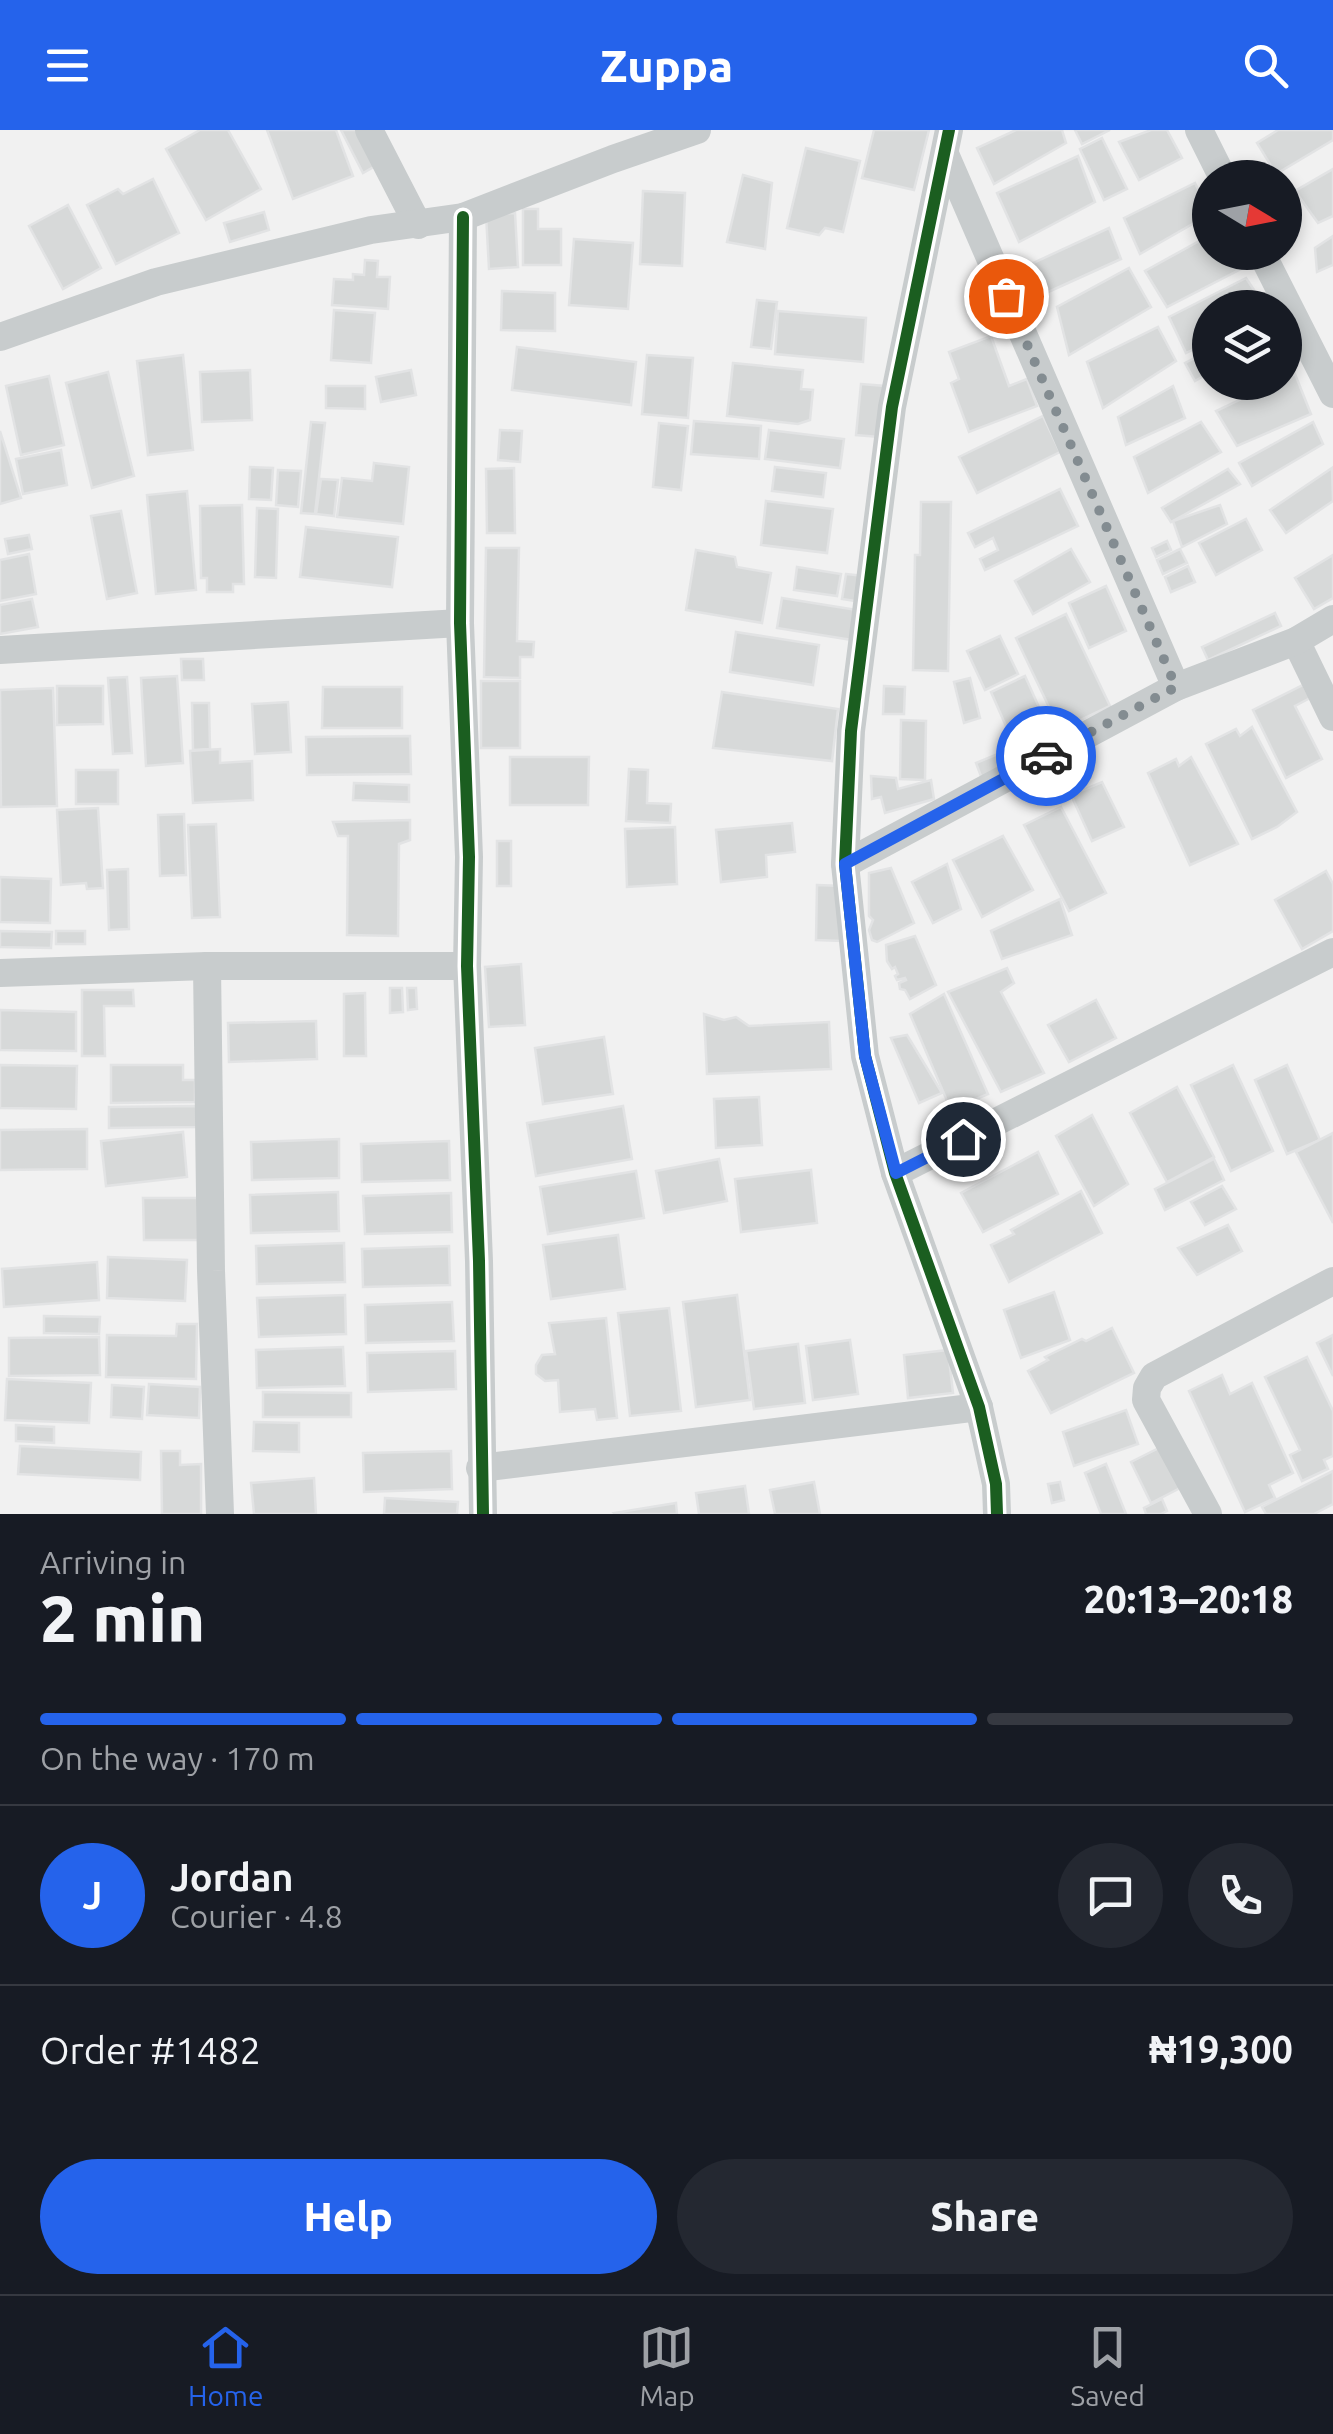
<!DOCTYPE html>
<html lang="en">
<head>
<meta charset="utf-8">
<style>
  body { margin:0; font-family:Ubuntu,sans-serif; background:#242831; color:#f1f3f6; height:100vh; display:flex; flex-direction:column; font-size:38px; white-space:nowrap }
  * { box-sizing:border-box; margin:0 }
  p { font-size:32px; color:#9ea1a6 }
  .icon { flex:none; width:55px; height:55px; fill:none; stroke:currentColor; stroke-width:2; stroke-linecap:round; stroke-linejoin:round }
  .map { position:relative; height:1384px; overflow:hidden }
  .drawer { display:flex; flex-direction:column; background:#171b24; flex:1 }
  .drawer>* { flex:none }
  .needle { width:65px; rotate:100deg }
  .buttons { position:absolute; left:1192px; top:30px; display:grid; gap:20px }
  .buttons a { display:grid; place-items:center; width:110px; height:110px; border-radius:50%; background:#171b24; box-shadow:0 5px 15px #0003; font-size:50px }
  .pin { position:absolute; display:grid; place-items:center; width:85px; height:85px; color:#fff; margin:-42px; border:5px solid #fff; border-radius:50%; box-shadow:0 2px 10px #0007 }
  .courier { position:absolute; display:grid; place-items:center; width:100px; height:100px; margin:-50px; border:8px solid #2563eb; border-radius:50%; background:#fff; color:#222; box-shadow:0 2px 12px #0007 }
  .overview em { font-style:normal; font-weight:800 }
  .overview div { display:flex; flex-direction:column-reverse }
  .overview { display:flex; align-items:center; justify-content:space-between; height:170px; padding:0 40px }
  h1 { font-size:65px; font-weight:800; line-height:75px }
  .bar { display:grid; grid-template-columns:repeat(4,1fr); gap:15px 10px; align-content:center; height:120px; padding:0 40px }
  .bar i { height:12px; border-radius:8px; background:#363941 }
  .bar .current { background:#2563eb }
  .bar p { grid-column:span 4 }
  .line { display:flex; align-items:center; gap:25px; padding:0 40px; border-top:2px solid #363941 }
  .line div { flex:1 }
  .round { display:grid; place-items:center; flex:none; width:105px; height:105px; border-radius:52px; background:#242831 }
  .primary-button { display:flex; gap:20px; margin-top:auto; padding:20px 40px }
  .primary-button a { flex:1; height:115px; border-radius:60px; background:#2563eb; color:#fff; font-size:40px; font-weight:800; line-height:115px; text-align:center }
  .primary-button a+a { background:#242831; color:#f1f3f6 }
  header { display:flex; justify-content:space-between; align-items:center; height:130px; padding:0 40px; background:#2563eb; color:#fff; font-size:45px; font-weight:800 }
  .menu { display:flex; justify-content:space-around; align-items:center; height:140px; border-top:2px solid #363941; background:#171b24; font-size:28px; color:#9ea1a6 }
  .menu a { display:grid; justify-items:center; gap:5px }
  .menu .current { color:#2563eb }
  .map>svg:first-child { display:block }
  .building { fill:#d7d9d9; stroke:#e2e3e4; stroke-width:2.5 }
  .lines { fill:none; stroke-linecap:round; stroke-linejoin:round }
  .minor { stroke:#c8cccd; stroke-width:28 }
  .cycleway-casing { stroke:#fff; stroke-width:19 }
  .cycleway { stroke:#1b5e20; stroke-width:12 }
  .done { stroke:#838c91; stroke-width:10; stroke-dasharray:0 18 }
  .route { stroke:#2563eb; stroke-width:12 }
</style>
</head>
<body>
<header><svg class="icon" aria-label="menu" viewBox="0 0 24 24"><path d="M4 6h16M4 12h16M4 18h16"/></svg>Zuppa<svg class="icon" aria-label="search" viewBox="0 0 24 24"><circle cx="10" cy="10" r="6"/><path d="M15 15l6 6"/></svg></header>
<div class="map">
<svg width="1333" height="1384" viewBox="0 0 1333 1384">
  <rect width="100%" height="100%" fill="#f1f1f1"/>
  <!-- building -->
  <g class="building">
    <polygon points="200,0 228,0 261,59 206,90 166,19"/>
    <polygon points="267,0 336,0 353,46 293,69"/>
    <polygon points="341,0 359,0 377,35 363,43"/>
    <polygon points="874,0 929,0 914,60 862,48"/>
    <polygon points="1016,0 1062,0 1066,13 994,54 977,18"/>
    <polygon points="1075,0 1110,0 1082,14"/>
    <polygon points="1151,0 1167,0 1182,28 1139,50 1119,12"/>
    <polygon points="1278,0 1333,0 1333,10 1276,44 1257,13"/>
    <polygon points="1102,8 1127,59 1104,70 1080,19"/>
    <polygon points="806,18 860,31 843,102 825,98 819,105 787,98"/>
    <polygon points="1078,26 1095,72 1019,112 997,63"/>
    <polygon points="1333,39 1333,86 1318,93 1295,61"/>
    <polygon points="743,45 772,53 765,119 727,112"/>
    <polygon points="153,49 179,103 116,134 87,75 118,59 123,64"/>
    <polygon points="1195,53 1210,84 1140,124 1124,88"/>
    <polygon points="643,61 685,63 682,136 640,134"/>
    <polygon points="68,75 101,138 63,159 29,96"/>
    <polygon points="523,79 538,79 538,99 561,99 561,135 523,135"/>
    <polygon points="264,82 269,100 230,112 224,93"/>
    <polygon points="515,83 518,137 489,139 486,84"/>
    <polygon points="1109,98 1121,129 1046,163 1033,133"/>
    <polygon points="1210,105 1210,122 1235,122 1243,138 1167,177 1145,141"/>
    <polygon points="1333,106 1333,135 1317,142 1315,118"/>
    <polygon points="574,109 633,113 628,179 569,175"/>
    <polygon points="365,130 378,131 377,147 390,147 388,179 332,175 334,149 353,150 353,144 364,145"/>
    <polygon points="1129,138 1151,177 1069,225 1057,177"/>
    <polygon points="1246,148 1266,178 1210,178 1210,211 1186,223 1169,187"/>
    <polygon points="502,161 555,163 555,201 501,200"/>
    <polygon points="757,170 777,172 771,219 751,217"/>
    <polygon points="334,180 375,183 371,233 331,230"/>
    <polygon points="778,181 866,188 863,232 775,224"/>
    <polygon points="1158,197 1176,231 1103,278 1087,232"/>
    <polygon points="991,206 1009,256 1027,249 1037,276 969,302 951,253 959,249 949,222"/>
    <polygon points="517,217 636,232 631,275 512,260"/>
    <polygon points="1210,220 1210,242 1195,251 1185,233"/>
    <polygon points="183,225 193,320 148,325 137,231"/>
    <polygon points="647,225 693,228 688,288 642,284"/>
    <polygon points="733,233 803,240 801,259 813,260 810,290 798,294 727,286"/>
    <polygon points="250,240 252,290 202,292 200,242"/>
    <polygon points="411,240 416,265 381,272 376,247"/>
    <polygon points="108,242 134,346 92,358 66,253"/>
    <polygon points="1295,244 1311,284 1237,316 1216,281 1277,252 1285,252 1285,249"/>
    <polygon points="49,246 64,315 21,325 6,256"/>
    <polygon points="861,254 885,256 879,307 856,305"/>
    <polygon points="326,256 365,256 365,279 326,278"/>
    <polygon points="1173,256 1185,288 1126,315 1118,287"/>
    <polygon points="1043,286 1060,322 977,363 959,327"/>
    <polygon points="694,291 761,296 759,329 691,324"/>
    <polygon points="311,292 325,293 315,384 301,383"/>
    <polygon points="1201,292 1221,322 1148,363 1134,327"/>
    <polygon points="1313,292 1323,314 1252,356 1239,333"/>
    <polygon points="659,293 688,296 681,360 653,357"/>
    <polygon points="500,300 522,301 520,332 498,330"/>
    <polygon points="769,300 844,309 840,338 765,329"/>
    <polygon points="0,301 21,368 0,374"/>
    <polygon points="61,320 67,355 23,364 16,329"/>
    <polygon points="374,333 409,337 403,394 337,387 342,348 372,351"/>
    <polygon points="250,337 273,338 271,370 249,369"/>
    <polygon points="775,337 826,343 823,367 772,361"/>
    <polygon points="514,338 515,403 487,403 486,339"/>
    <polygon points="1332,338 1333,371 1286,403 1270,380"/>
    <polygon points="1228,339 1240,354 1171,392 1162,378"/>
    <polygon points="278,340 301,341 298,377 276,375"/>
    <polygon points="321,349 338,350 334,386 316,384"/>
    <polygon points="1060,359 1078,396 985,440 980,429 998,420 993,408 975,417 968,403"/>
    <polygon points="187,361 196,460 156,464 147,365"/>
    <polygon points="766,371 833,379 827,423 761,415"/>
    <polygon points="921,372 951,372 948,541 913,540 915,425 920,425"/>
    <polygon points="242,375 244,454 233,454 233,462 207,462 207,448 201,448 200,376"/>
    <polygon points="1220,375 1227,394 1182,417 1173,391"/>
    <polygon points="257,378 278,379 276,448 255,447"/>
    <polygon points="121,381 137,463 107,469 91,386"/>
    <polygon points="1246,389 1262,420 1216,445 1199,413"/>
    <polygon points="306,397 398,407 392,457 300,447"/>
    <polygon points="29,405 32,419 8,424 5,409"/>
    <polygon points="1167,411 1171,420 1156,427 1152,418"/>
    <polygon points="486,418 519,418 517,511 534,512 533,527 520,527 520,548 484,547"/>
    <polygon points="1071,419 1090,452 1033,484 1015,451"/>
    <polygon points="1180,419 1187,433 1163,444 1157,430"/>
    <polygon points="696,420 735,427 737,437 771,443 762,493 686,480"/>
    <polygon points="29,424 36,464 0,471 0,430"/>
    <polygon points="1333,425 1333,468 1314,479 1295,448"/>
    <polygon points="1188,436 1195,452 1171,462 1165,447"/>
    <polygon points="797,437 841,444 837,466 794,460"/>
    <polygon points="846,444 865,446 862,472 842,469"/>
    <polygon points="1106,456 1126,501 1089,518 1069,473"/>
    <polygon points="782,468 857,480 852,510 777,498"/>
    <polygon points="32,469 38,497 0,504 0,475"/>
    <polygon points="1275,483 1281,496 1208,530 1202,517"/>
    <polygon points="1066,484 1110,576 1060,600 1016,508"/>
    <polygon points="736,502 819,515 813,555 730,542"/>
    <polygon points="1000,506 1018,544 985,560 967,521"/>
    <polygon points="181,529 203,529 204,550 182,550"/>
    <polygon points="177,546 183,633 146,636 141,548"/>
    <polygon points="1025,546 1052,606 1032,615 1027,605 1013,612 991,562"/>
    <polygon points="127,547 132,623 113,624 108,548"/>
    <polygon points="970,548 980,588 964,593 954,552"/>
    <rect x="481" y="551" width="39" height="67"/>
    <polygon points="1303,555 1310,568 1295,576 1322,629 1286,648 1253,580"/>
    <polygon points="57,556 103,556 103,594 57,595"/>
    <polygon points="884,556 905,557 904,584 883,584"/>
    <polygon points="323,557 402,557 402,598 322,598"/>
    <polygon points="53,558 57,676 1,677 0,560"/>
    <polygon points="722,562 838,579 832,631 713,618"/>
    <polygon points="288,572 291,622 255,624 252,574"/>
    <polygon points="192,573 209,573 210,619 193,620"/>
    <polygon points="901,590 926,591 925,650 900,649"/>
    <polygon points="1252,597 1297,682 1277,697 1252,709 1206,614 1236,599 1240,606"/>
    <polygon points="410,606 411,644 307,645 306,607"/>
    <polygon points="1017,616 1024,632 982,649 976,633"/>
    <polygon points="220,619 220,633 252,631 253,670 193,673 190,621"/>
    <polygon points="510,627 589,627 588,675 510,675"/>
    <polygon points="1191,627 1238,714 1190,735 1148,643 1176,629 1179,636"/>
    <polygon points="629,639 648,640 647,673 671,674 670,693 626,691"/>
    <rect x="76" y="640" width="42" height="34"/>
    <polygon points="871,646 896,648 898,659 931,650 934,669 885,683 881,667 872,669"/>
    <polygon points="1102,652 1124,697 1092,711 1071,665"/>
    <polygon points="354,653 409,655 409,672 353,670"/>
    <polygon points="1061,677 1106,763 1069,781 1024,695"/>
    <polygon points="98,678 103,758 87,759 86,753 61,755 57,680"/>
    <polygon points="184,684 186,745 160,746 158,685"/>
    <polygon points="410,690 410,710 399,714 398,806 347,805 348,706 338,706 333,692"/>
    <polygon points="792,693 795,722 766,725 767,747 721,752 716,700"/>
    <polygon points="216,694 220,787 192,788 188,695"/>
    <polygon points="675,697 677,754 627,757 625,699"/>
    <polygon points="1003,706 1033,760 982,787 953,730"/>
    <rect x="497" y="711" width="14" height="45"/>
    <polygon points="947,734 961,779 933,793 912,752"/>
    <polygon points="891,738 914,793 877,812 872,810 869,800 873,790 869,786 869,743"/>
    <polygon points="128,739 129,799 109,800 107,740"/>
    <polygon points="1326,741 1333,754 1333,801 1302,819 1275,770"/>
    <polygon points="0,747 51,749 50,793 0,792"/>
    <polygon points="817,755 843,756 842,811 816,810"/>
    <polygon points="1060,769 1072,805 1002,829 991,801"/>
    <polygon points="0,801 52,802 51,818 0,817"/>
    <rect x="56" y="801" width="29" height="13"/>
    <polygon points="915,806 936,855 910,869 905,860 900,859 899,853 906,850 905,848 897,850 895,846 898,844 895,837 892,839 887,831 886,815"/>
    <polygon points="521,834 525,895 489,897 485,837"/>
    <polygon points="1007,838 1014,853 1001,862 1044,943 1001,962 948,862"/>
    <polygon points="390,858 402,858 403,882 390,883"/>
    <polygon points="407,858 416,858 417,879 408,880"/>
    <polygon points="82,860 133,860 134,876 104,876 105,926 82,926"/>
    <polygon points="365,863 366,926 344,926 344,864"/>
    <polygon points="944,864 988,964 951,980 910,884"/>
    <polygon points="1096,870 1116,908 1069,932 1048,895"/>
    <polygon points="0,880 76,882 76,921 0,920"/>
    <polygon points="704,884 724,890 736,887 749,896 829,892 831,939 707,944"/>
    <polygon points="316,891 317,929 229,932 228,893"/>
    <polygon points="907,905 942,963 919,973 891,908"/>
    <polygon points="604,907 613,964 543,974 535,918"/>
    <polygon points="0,935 77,936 76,979 0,978"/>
    <polygon points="111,935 183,935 183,950 195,950 195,972 111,973"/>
    <polygon points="1233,935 1273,1021 1231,1041 1191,955"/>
    <polygon points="1287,935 1320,1010 1287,1024 1255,950"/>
    <polygon points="1177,957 1214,1027 1167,1052 1130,983"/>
    <polygon points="759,967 762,1015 716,1018 714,969"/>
    <polygon points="197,976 197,997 109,998 109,977"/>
    <polygon points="623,976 632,1029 536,1046 527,993"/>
    <polygon points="1092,985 1128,1054 1094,1076 1056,1006"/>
    <polygon points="87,999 87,1039 0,1040 0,1000"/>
    <polygon points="183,1002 187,1047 106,1056 101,1011"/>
    <polygon points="1333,1003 1333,1093 1296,1022"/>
    <polygon points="339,1009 339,1048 252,1050 251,1012"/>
    <polygon points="449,1011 450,1050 362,1052 361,1014"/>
    <polygon points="1038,1022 1058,1064 983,1102 961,1063"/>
    <polygon points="719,1029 727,1071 664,1083 656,1041"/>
    <polygon points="1214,1029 1224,1050 1165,1080 1155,1059"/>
    <polygon points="811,1040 817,1093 741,1102 735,1049"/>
    <polygon points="636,1041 644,1088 548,1104 540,1057"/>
    <polygon points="1222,1056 1236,1079 1205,1095 1191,1072"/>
    <polygon points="1081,1061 1102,1103 1009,1152 991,1115 1014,1104 1011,1100"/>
    <polygon points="338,1062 339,1101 251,1103 250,1065"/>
    <polygon points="451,1063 452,1102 365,1104 363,1066"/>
    <polygon points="143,1068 198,1068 198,1110 144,1110"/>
    <polygon points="1228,1095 1242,1121 1197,1145 1178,1118"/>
    <polygon points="618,1105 625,1159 551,1169 543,1115"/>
    <polygon points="344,1113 345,1152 257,1154 256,1116"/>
    <polygon points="449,1116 450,1155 363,1157 362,1119"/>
    <polygon points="108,1127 187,1130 185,1171 107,1168"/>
    <polygon points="97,1132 99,1170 4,1177 2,1139"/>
    <polygon points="1054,1162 1070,1210 1021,1228 1004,1180"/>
    <polygon points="345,1165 346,1204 259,1207 257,1168"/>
    <polygon points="737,1165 750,1270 696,1277 683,1172"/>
    <polygon points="452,1172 454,1211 366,1213 365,1175"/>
    <polygon points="669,1178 681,1281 630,1286 618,1183"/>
    <polygon points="44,1186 100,1187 99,1204 44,1203"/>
    <polygon points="606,1188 617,1288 597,1290 595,1279 560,1282 558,1250 545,1251 536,1244 536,1235 542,1225 555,1224 549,1193"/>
    <polygon points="177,1194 197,1194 196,1249 106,1247 107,1205 176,1206"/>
    <polygon points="1112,1198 1134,1243 1051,1283 1028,1241 1048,1230 1045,1227 1082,1209 1086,1211"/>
    <polygon points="1333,1205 1333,1246 1317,1213"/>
    <polygon points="99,1207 100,1245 9,1246 9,1208"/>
    <polygon points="850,1210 858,1264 813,1270 806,1216"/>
    <polygon points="798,1214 805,1273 754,1279 746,1221"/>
    <polygon points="343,1217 345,1256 257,1258 256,1220"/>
    <polygon points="948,1220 953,1263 908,1268 904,1225"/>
    <polygon points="455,1221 456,1259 368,1262 367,1223"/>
    <polygon points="1307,1227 1333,1281 1333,1326 1324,1330 1328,1339 1302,1351 1290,1325 1300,1320 1265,1247"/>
    <polygon points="1222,1245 1230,1264 1252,1253 1293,1343 1269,1355 1275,1368 1245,1382 1189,1261"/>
    <polygon points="7,1249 91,1253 89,1293 5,1290"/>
    <polygon points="149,1254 200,1257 199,1288 147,1285"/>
    <polygon points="112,1255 144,1257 142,1289 111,1287"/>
    <polygon points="263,1262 351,1263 351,1287 263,1287"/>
    <polygon points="1126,1280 1138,1314 1074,1336 1063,1302"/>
    <polygon points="254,1292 299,1293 299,1322 253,1321"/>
    <polygon points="16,1295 54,1297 54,1313 16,1311"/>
    <polygon points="1165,1315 1184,1356 1151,1373 1131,1332"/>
    <polygon points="20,1316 141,1322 140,1350 18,1344"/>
    <polygon points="161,1321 180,1321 180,1335 201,1334 201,1384 162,1384"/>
    <polygon points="451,1321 452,1359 364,1362 363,1323"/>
    <polygon points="1106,1334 1126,1384 1101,1384 1085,1343"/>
    <polygon points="1333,1341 1333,1374 1314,1384 1266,1384 1262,1377"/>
    <polygon points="314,1348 316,1384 254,1384 251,1353"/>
    <polygon points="814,1352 820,1384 775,1384 770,1360"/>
    <polygon points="1060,1352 1064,1370 1052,1373 1048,1354"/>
    <polygon points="745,1356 749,1384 699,1384 696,1363"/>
    <polygon points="385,1368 458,1372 457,1384 384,1384"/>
    <polygon points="1162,1369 1167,1381 1161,1384 1146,1384 1144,1378"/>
    <polygon points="676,1373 677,1384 615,1384 614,1383"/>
  </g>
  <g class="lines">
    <!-- minor -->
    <g class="minor">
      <polyline points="369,0 418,95"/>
      <polyline points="949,0 892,277 851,601 845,734 865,926 895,1043 979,1277 996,1354 997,1384"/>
      <polyline points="1199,0 1223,48"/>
      <polyline points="945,24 1176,557"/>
      <polyline points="463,87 460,493 469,727 467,836 479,1131 483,1384"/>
      <polyline points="1261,122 1333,264"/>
      <polyline points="0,207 156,152 371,100 463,87 613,29 697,0"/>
      <polyline points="1296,511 1333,587"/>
      <polyline points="0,520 460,493"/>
      <polyline points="845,734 1176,557 1296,511 1333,489"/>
      <polyline points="207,836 211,1141 220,1384"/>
      <polyline points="0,843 207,836 467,836"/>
      <polyline points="895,1043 1333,822"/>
      <polyline points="480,1338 979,1277"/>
      <polyline points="1208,1384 1146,1270 1147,1258 1154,1246 1333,1151"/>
    </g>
    <defs>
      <g id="cycleway">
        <polyline points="949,0 892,277 851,601 845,734 865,926 895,1043 979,1277 996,1354 997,1384"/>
        <polyline points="463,87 460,493 469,727 467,836 479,1131 483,1384"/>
      </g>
    </defs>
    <!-- cycleway casing -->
    <use href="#cycleway" class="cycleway-casing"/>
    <!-- cycleway -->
    <use href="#cycleway" class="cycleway"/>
  </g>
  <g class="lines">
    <!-- done -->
    <polyline class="done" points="1006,166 1176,557 1046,626"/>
    <!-- route -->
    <polyline class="route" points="963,1009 896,1043 865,926 845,734 1046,626"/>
  </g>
</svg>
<div class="buttons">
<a><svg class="needle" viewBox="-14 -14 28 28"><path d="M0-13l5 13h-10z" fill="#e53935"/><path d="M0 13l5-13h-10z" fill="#9ea1a6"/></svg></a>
<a><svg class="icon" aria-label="layers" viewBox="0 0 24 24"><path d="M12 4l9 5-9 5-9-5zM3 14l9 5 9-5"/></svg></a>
</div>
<div class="pin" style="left:1006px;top:166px;background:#ea580c"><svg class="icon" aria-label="bag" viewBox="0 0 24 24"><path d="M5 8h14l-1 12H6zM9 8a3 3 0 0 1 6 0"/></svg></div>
<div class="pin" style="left:963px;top:1009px;background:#1f2937"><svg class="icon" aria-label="home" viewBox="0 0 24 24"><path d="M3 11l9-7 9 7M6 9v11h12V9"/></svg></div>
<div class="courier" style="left:1046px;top:626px"><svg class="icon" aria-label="car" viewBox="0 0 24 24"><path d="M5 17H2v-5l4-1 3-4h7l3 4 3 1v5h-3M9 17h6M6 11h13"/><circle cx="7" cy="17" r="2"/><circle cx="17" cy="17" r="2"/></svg></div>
</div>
<section class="drawer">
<div class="overview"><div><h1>2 min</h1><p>Arriving in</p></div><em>20:13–20:18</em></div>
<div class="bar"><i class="current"></i><i class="current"></i><i class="current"></i><i></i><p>On the way · 170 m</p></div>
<div class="line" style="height:180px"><b class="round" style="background:#2563eb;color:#fff">J</b><div><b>Jordan</b><p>Courier · 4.8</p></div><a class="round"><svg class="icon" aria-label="chat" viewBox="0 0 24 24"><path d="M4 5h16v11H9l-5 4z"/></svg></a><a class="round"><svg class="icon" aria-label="phone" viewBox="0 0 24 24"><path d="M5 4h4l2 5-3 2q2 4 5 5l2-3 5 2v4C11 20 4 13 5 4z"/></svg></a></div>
<div class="line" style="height:130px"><div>Order #1482</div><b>₦19,300</b></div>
<div class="primary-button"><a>Help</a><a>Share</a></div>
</section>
<nav class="menu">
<a class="current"><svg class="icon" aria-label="home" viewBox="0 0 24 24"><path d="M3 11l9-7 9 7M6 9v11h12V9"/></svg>Home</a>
<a><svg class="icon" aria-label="map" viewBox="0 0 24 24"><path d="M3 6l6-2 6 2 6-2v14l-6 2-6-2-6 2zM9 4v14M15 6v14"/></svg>Map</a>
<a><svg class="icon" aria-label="saved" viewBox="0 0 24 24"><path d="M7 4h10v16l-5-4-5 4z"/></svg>Saved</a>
</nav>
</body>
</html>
